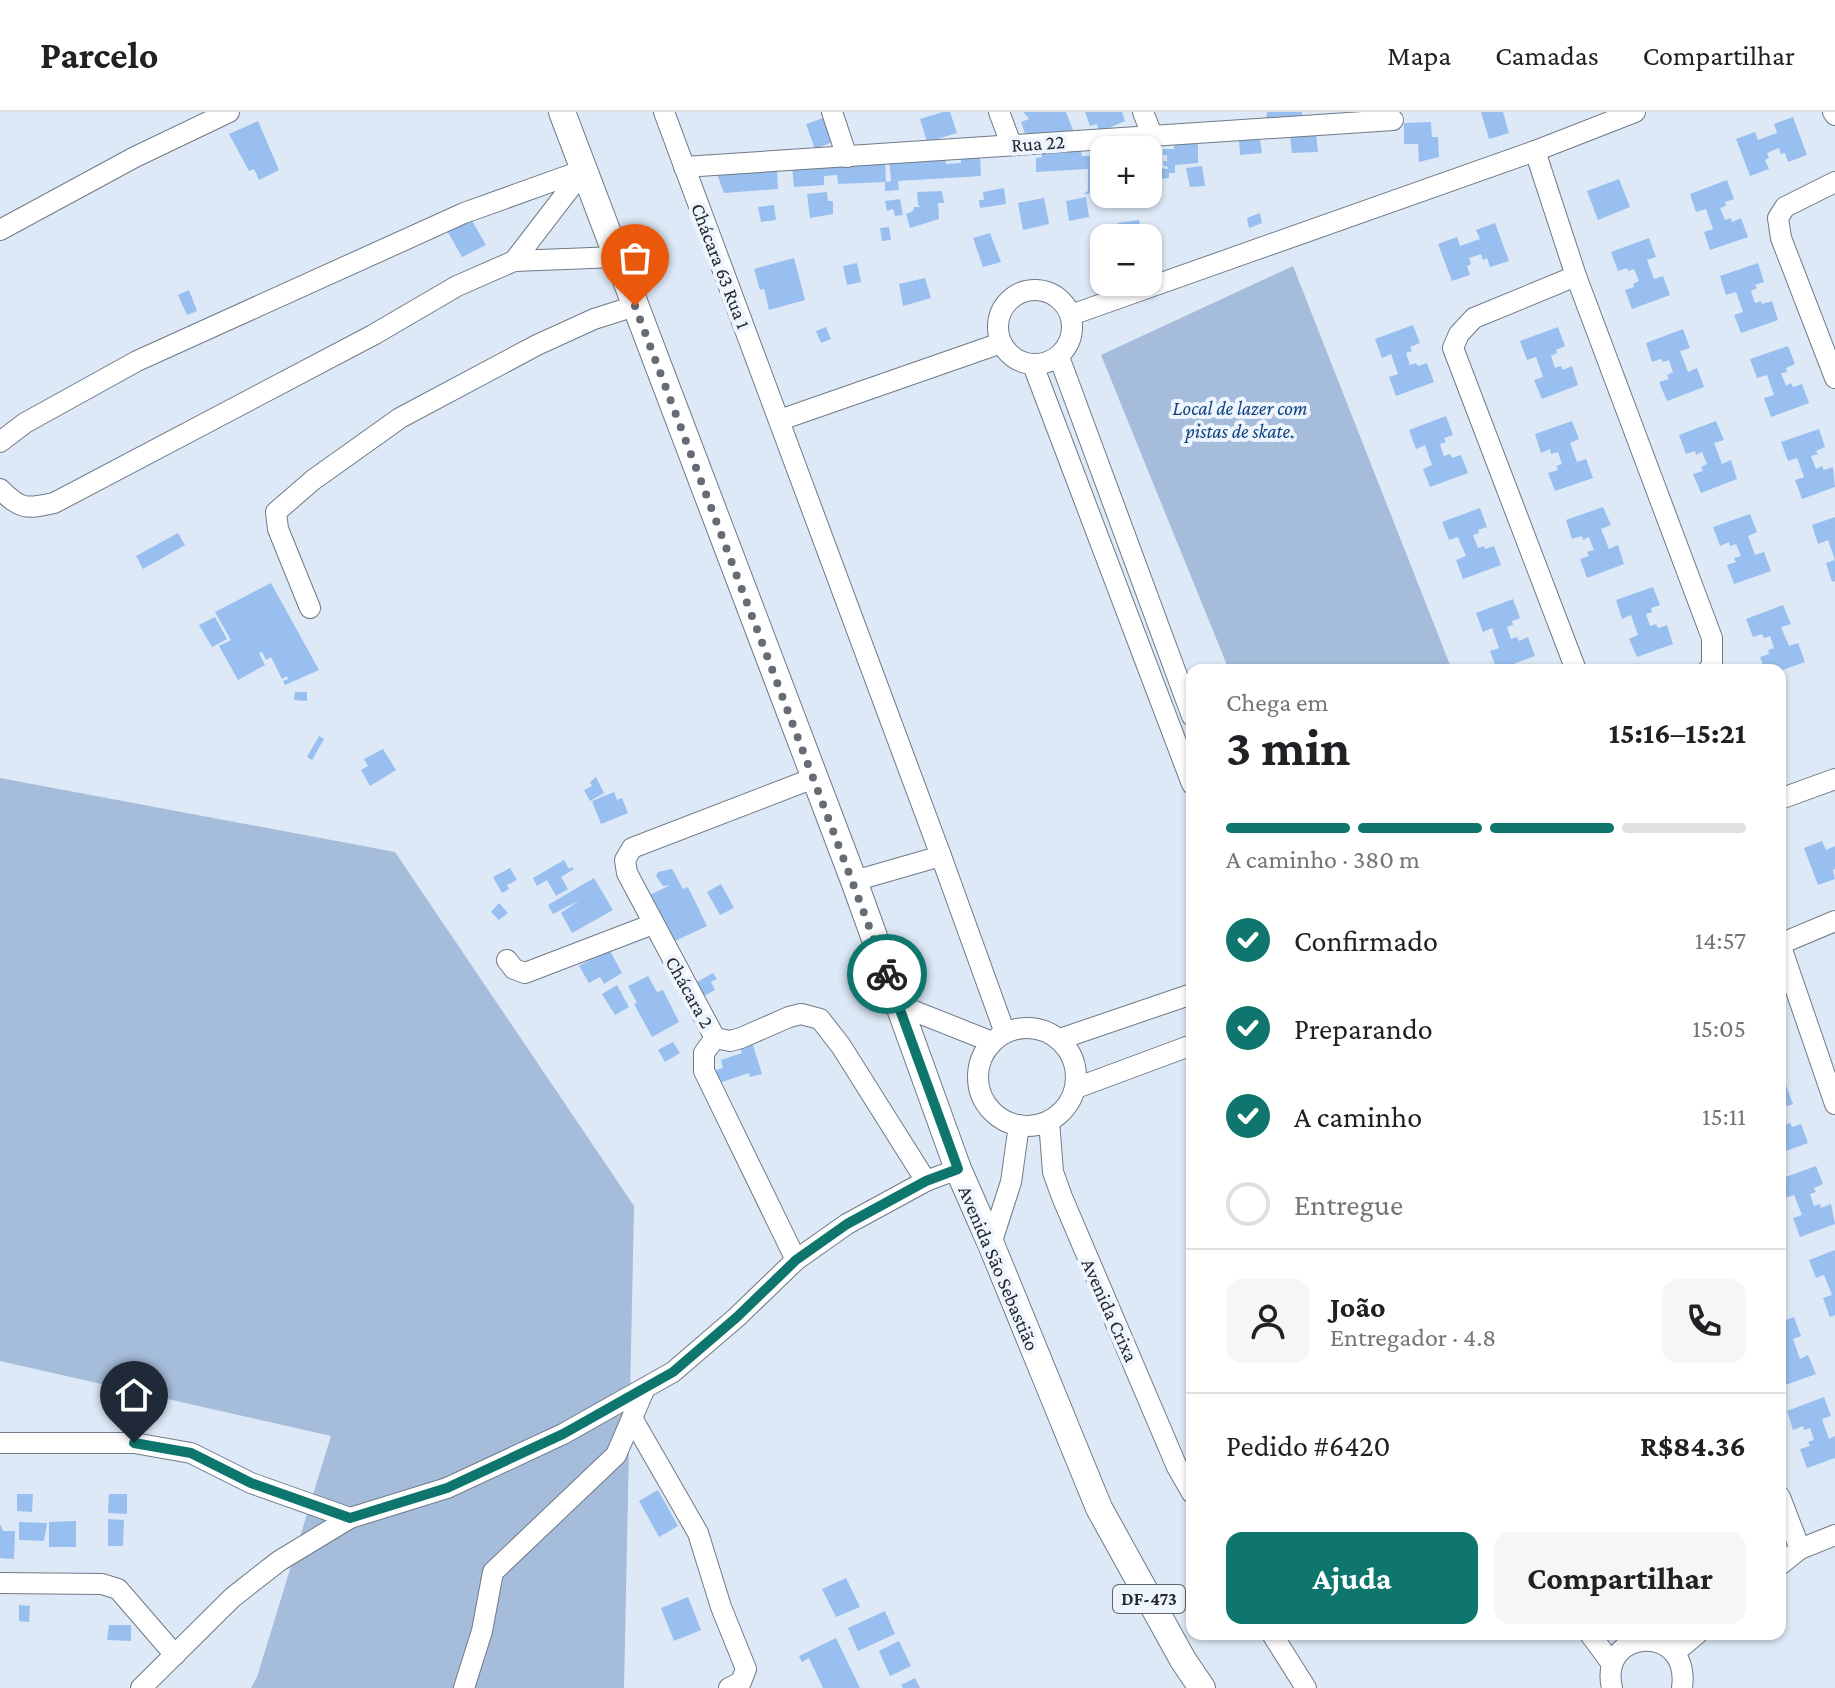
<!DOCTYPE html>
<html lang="pt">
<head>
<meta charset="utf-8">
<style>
  body { margin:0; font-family:"Crimson Pro",serif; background:#f6f6f6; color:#202124; height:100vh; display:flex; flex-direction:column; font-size:30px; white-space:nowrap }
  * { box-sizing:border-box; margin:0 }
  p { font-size:26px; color:#757577 }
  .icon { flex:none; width:44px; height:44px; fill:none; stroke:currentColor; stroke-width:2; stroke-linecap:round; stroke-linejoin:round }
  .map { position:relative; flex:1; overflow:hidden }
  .panel { position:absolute; left:1186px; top:552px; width:600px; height:976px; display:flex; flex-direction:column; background:#fff; border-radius:16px; box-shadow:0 2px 6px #0004 }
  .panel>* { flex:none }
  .tools { position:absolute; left:1090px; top:24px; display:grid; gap:16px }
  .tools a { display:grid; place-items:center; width:72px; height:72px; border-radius:16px; background:#fff; box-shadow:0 2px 6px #0004; font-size:40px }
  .pin { position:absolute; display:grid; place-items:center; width:68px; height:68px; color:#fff; margin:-82px -34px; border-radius:50% 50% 50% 0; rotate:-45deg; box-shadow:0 0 8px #0007 }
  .pin .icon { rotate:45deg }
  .courier { position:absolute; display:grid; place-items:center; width:80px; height:80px; margin:-40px; border:6px solid #0f766e; border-radius:50%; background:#fff; color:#222; box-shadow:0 2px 10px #0007 }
  .headline em { font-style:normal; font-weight:700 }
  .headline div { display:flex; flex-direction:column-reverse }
  .headline { display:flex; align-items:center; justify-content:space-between; height:136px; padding:0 40px }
  h1 { font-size:52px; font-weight:700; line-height:60px }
  .bar { display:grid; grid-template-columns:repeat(4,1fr); gap:12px 8px; align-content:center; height:96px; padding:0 40px }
  .bar i { height:10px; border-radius:6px; background:#e0e0e0 }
  .bar .selected { background:#0f766e }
  .bar p { grid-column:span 4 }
  .line { display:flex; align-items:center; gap:20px; padding:0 40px; border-top:2px solid #e0e0e0 }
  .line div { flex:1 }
  .round { display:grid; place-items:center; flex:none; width:84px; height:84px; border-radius:16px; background:#f6f6f6 }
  ol { padding:0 40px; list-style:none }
  li { display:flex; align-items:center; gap:24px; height:88px }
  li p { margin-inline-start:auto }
  li .icon { padding:8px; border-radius:50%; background:#0f766e; color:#fff; stroke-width:4 }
  li:last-child { color:#757577 }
  li i { width:44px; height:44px; border:4px solid #e0e0e0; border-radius:50% }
  .action { display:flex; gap:16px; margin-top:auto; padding:16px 40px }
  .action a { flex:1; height:92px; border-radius:16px; background:#0f766e; color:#fff; font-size:32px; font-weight:700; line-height:92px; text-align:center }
  .action a+a { background:#f6f6f6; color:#202124 }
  header { display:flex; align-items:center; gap:48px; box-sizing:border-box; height:112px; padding:0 40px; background:#fff; border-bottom:2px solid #e0e0e0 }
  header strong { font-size:38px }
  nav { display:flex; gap:44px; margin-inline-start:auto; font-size:28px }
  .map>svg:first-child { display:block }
  .green { fill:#a5bcda }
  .building { fill:#98bfef }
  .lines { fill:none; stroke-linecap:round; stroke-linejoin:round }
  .minor-casing { stroke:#6f7a87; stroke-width:22 }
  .major-casing { stroke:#6f7a87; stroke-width:28 }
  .minor { stroke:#fff; stroke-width:20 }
  .major { stroke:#fff; stroke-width:26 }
  .done { stroke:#656c74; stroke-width:8; stroke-dasharray:0 14.4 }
  .route { stroke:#0f766e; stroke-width:10 }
  .labels { text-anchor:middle; stroke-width:8; stroke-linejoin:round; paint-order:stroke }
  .shield { fill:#eef5fe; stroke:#61666c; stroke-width:2 }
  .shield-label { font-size:18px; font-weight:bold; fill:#24292e }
  .street-label { font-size:20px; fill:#24292e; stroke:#eef5fe }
  .park-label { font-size:20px; font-style:italic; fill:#11447e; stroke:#eef5fe }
</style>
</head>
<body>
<header>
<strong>Parcelo</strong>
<nav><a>Mapa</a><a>Camadas</a><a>Compartilhar</a></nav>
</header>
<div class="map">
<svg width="1835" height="1576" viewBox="0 0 1835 1576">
  <rect width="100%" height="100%" fill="#dde9f7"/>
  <!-- green -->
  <g class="green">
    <polygon points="1293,154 1452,558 1229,558 1101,243"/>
    <polygon points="0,666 395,740 634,1094 624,1576 251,1576 257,1565 331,1324 0,1249"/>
  </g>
  <!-- building -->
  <g class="building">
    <polygon points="943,0 950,0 957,21 927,30 920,7"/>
    <polygon points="1023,0 1066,0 1073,18 1059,23 1027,28 1021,10 1029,7"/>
    <polygon points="1085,0 1122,0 1125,9 1099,20 1097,12 1090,14"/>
    <polygon points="1267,0 1302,0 1301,9 1266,7"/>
    <polygon points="1481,0 1503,0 1509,21 1489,27"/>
    <polygon points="826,5 835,29 815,37 806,12"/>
    <polygon points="1793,5 1807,43 1788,50 1785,41 1781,42 1779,36 1767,41 1769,46 1765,48 1769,57 1750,64 1736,27 1755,20 1758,28 1777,21 1774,12"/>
    <polygon points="258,9 279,58 259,68 254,57 249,59 229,22"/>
    <polygon points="1431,10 1432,25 1438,25 1439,45 1419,50 1418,32 1404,32 1404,11"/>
    <polygon points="1316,21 1318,40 1292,41 1290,24"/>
    <polygon points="1260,27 1262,41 1240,43 1239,28"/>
    <polygon points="1174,28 1198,28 1198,51 1175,53 1175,61 1169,61 1169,66 1160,67 1158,61 1161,79 1148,80 1148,55 1168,57 1167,54 1164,54 1163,49 1167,49 1167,43 1163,43 1163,37 1174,37"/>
    <polygon points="1080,35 1082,44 1091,44 1092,57 1095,57 1095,61 1104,60 1104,76 1100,78 1100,81 1083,82 1088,79 1088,57 1036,60 1036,46 1042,45 1042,36"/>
    <polygon points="980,41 981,64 898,69 899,78 885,79 885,70 838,72 837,63 824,64 824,73 794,75 792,53 885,50 886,70 891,69 889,46 945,43 946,52 961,51 961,42"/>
    <polygon points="777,54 778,77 724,81 715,57"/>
    <polygon points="1202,54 1205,74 1190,75 1186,56"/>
    <polygon points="1619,67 1630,95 1598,108 1587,79"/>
    <polygon points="1727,68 1734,87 1725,90 1726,94 1720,96 1725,108 1731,106 1732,110 1741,106 1748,125 1710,138 1704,120 1713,117 1706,97 1696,100 1690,82"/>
    <polygon points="1004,76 1006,92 980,96 979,88 984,88 983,80"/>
    <polygon points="942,79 944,91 938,91 939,107 910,116 906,102 913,99 914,95 921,95 918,93 917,80"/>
    <polygon points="827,80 828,89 833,89 833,102 810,106 807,82"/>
    <polygon points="1086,85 1089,105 1069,109 1066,89"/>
    <polygon points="1044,86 1049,112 1023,118 1018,91"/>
    <polygon points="900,87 903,103 895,104 893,97 887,99 885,89"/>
    <polygon points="774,93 776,108 761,110 758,95"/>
    <polygon points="1260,101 1262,111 1249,116 1247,106"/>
    <polygon points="471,107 486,133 462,145 446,117 454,112 456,116"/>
    <polygon points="1139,108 1142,126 1131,126 1130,122 1120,123 1118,111"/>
    <polygon points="1495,111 1509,149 1490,155 1487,146 1483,148 1481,142 1469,146 1471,152 1467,154 1470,163 1452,169 1438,132 1457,125 1460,134 1480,127 1476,118"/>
    <polygon points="889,115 891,128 882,129 880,116"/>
    <polygon points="990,121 1001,150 983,155 973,126"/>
    <polygon points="1649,126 1656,145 1647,148 1654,167 1663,164 1670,183 1632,197 1625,178 1634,175 1633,172 1639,169 1634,157 1628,159 1627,156 1618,159 1611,140"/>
    <polygon points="794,146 805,188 769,198 764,177 760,178 754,157"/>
    <polygon points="857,151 861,170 847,173 843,154"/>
    <polygon points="1758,151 1764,170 1755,173 1757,176 1751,179 1755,191 1761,189 1762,192 1772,189 1778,208 1741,221 1734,203 1743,200 1736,180 1726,183 1720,164"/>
    <polygon points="925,166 931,186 903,194 899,172"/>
    <polygon points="189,178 197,199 187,203 178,183"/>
    <polygon points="1413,213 1420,231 1410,235 1412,239 1406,241 1410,253 1416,251 1418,254 1427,251 1434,270 1396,284 1389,265 1398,262 1391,242 1382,246 1375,227"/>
    <polygon points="826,215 831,227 821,231 816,219"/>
    <polygon points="1558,215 1565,234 1556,238 1557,241 1551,244 1555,256 1561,254 1563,258 1572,254 1578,273 1542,287 1534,268 1543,265 1536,245 1527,248 1520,229"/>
    <polygon points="1683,217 1690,236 1680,239 1688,260 1697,256 1704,275 1667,289 1659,270 1669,267 1667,263 1673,260 1669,248 1663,250 1661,247 1652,250 1646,231"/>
    <polygon points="1788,234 1795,252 1786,256 1787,260 1781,261 1786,274 1791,271 1793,275 1802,272 1809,291 1771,305 1764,286 1774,283 1767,263 1757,266 1750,247"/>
    <polygon points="1446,304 1453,323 1444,326 1446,330 1440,332 1442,339 1444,344 1450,342 1452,346 1461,343 1468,361 1430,375 1423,357 1432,353 1425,333 1416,337 1409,318"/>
    <polygon points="1572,309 1579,327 1570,331 1577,350 1586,347 1593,366 1555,379 1548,361 1558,358 1556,354 1562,352 1558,340 1551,342 1550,337 1541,341 1535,322"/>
    <polygon points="1716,309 1724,328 1714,331 1722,352 1731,348 1737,367 1701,381 1693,362 1703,359 1701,355 1707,352 1702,340 1696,343 1695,339 1686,342 1679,323"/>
    <polygon points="1819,317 1825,335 1816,339 1818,342 1811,344 1816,357 1822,354 1824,358 1833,355 1835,375 1802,387 1795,368 1804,365 1797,346 1788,349 1781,330"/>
    <polygon points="1603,395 1611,413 1601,417 1609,437 1618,433 1624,452 1587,466 1580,447 1589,444 1587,440 1594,438 1589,425 1583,428 1582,424 1572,427 1566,408"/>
    <polygon points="1480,396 1487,415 1478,418 1479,421 1473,423 1478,436 1484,434 1485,437 1494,434 1501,453 1463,467 1456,448 1466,444 1458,425 1449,428 1442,410"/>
    <polygon points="1750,402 1757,420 1748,424 1755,443 1764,440 1771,459 1734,472 1727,453 1736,450 1734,446 1741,444 1736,432 1730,434 1729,430 1720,434 1713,415"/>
    <polygon points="1835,405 1835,448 1828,428 1818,432 1812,413"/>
    <polygon points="178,421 185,433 143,457 136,444"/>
    <polygon points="1835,448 1835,469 1832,470 1826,451"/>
    <polygon points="271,471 319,558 285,573 283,569 288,567 287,564 282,567 271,545 266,548 262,540 259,541 265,553 238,568 219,534 231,528 215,500"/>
    <polygon points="1653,475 1660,493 1651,496 1652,500 1646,502 1650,514 1656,512 1658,516 1667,513 1673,532 1637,545 1629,527 1638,523 1631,503 1622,507 1616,488"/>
    <polygon points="1513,487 1520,506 1512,509 1513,513 1507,515 1511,527 1517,525 1519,529 1528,525 1535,544 1497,558 1490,539 1499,536 1492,516 1483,520 1476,501"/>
    <polygon points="1783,493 1791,512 1781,515 1789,534 1798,531 1805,550 1780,559 1765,558 1760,545 1769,542 1768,538 1774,536 1770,524 1764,526 1762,522 1753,525 1746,507"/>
    <polygon points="215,505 227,527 212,535 199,513"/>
    <polygon points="295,580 307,580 307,589 294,588"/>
    <polygon points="319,624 324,627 312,648 307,645"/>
    <polygon points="383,637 396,658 370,674 361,658 368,654 364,647"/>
    <polygon points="596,665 604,681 590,689 584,678 592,674 590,670"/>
    <polygon points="614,680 617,688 622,686 628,701 601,712 592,689"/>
    <polygon points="1822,729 1826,738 1835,734 1835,757 1833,758 1835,767 1818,773 1804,736"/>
    <polygon points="564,748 569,757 572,755 574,757 561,765 568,777 556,784 547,768 537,774 533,766"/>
    <polygon points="510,756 517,768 507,773 509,777 502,781 493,765"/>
    <polygon points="672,757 683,777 688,775 707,814 673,830 650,783 670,773 663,774 656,764 658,760"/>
    <polygon points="594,766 613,798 572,821 561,801 580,788 553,802 548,793"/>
    <polygon points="721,772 734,796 720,803 707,780"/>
    <polygon points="499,791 508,801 499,808 491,800"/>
    <polygon points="609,837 622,861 604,872 600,865 589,871 579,854"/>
    <polygon points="713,861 717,867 711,870 715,878 704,884 697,870"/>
    <polygon points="648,864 657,880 663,878 679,910 652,925 634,892 637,891 628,874"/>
    <polygon points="617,873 629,895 615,903 602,882"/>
    <polygon points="673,930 680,941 665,950 658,938"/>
    <polygon points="752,930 762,962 750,965 749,961 719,971 716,958 723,956 721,948 742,941 740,937"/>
    <polygon points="1786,973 1793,992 1784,995 1786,999 1780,1001 1780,976"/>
    <polygon points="1780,1002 1784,1013 1790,1011 1792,1015 1801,1012 1808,1031 1780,1041"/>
    <polygon points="1816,1054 1823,1072 1814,1076 1816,1080 1810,1082 1814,1094 1820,1092 1821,1096 1831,1092 1835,1112 1800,1125 1793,1106 1802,1103 1794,1083 1785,1086 1780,1067"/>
    <polygon points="1835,1138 1835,1203 1830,1205 1823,1186 1832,1183 1824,1163 1816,1166 1809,1148"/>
    <polygon points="1794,1205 1801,1224 1793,1227 1800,1247 1808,1243 1816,1262 1780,1275 1780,1250 1785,1248 1780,1236 1780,1210"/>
    <polygon points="1824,1285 1831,1304 1822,1307 1829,1327 1835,1324 1835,1346 1807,1356 1800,1337 1810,1334 1808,1330 1814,1328 1810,1316 1804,1318 1803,1314 1793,1318 1787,1299"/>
    <polygon points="658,1378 678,1414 659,1425 639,1389"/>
    <polygon points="17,1382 33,1382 32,1400 17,1399"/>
    <polygon points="109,1382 127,1382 127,1402 108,1401"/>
    <polygon points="108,1407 124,1408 123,1434 108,1434"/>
    <polygon points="76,1409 76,1435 49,1435 49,1410"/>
    <polygon points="19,1410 47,1411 44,1429 19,1428"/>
    <polygon points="0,1412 3,1419 15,1419 14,1447 0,1446"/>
    <polygon points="846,1466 860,1495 836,1505 822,1477"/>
    <polygon points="688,1485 701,1518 674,1529 661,1496"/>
    <polygon points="19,1493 30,1494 29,1510 19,1509"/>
    <polygon points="885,1499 895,1522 858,1539 848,1516"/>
    <polygon points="109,1513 131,1513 131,1529 107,1528"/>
    <polygon points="836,1526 860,1576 823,1576 809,1546 802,1550 799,1544"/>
    <polygon points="899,1529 911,1554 890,1564 879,1539"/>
    <polygon points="915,1566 920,1576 903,1576 901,1573"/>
  </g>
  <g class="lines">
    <defs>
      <g id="minor">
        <polyline points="664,0 941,744 1005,921"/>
        <polyline points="832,0 847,45"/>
        <polyline points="999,0 1011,32"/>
        <polyline points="1143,0 1152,23"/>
        <polyline points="1833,0 1835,3"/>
        <polyline points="1535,39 1576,164"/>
        <polyline points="684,55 1393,8"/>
        <polyline points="1835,70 1785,95 1778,106 1781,126 1835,266"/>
        <polyline points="0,118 135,45 229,0"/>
        <polyline points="514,149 584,58"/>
        <circle cx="1035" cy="215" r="37"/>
        <polyline points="1071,203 1535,39 1635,0"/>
        <polyline points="1059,245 1192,604"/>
        <polyline points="1033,253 1192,672"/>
        <polyline points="780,308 1001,231"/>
        <polyline points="0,330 25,311 137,249 464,101 584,58"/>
        <path d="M0,377C21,398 26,397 54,391L373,223L457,174L514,149L617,145"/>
        <polyline points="310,496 278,417 276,400 313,368 400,306 537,233 594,207 635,194"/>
        <polyline points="1576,558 1453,236 1459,222 1474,206 1576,164 1712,526 1712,555 1708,558"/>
        <polyline points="814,666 632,736 625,748 627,761 715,926 730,929 741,926 789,905 801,902 820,907 841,934 926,1069"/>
        <polyline points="1780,687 1835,667"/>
        <polyline points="854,769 941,744"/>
        <polyline points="1780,832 1835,992"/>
        <polyline points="1780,832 1835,809"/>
        <polyline points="507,848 514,857 525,861 653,812"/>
        <polyline points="899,893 992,930"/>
        <circle cx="1027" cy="965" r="49"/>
        <polyline points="715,926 704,941 704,959 796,1148"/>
        <polyline points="1060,927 1192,882"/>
        <polyline points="1076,976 1192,933"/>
        <polyline points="1049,1009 1053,1060 1062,1085 1177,1355 1192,1381"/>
        <polyline points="991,1132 1011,1070 1019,1013"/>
        <polyline points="632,1306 698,1421 721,1495 746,1557 741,1570 729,1576"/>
        <polyline points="0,1331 134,1331 191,1341 251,1371 350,1406"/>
        <polyline points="1780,1385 1800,1437"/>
        <polyline points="1780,1453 1800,1437 1835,1423"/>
        <polyline points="0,1471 102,1472 118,1477 175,1543"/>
        <polyline points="1272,1522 1306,1576"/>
        <polyline points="1590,1522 1612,1552"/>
        <polyline points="1674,1541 1697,1522"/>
        <polyline points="141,1576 233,1485 279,1449 350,1406 447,1376 563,1322 673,1260 737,1205 796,1148 847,1112 926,1069 958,1057"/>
        <polyline points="464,1576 482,1519 493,1460 616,1343 645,1276"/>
        <path d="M1612,1576C1598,1516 1691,1510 1682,1576"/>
      </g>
      <polyline id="major" points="562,0 854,769 958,1057 991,1132 1099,1396 1183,1548 1202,1576"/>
    </defs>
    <!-- minor casing -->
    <use href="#minor" class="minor-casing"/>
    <!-- major casing -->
    <use href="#major" class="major-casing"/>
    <!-- minor -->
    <use href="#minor" class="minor"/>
    <!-- major -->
    <use href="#major" class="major"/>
  </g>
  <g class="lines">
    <!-- done -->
    <polyline class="done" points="635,194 887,862"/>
    <!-- route -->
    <polyline class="route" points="134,1331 191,1341 251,1371 350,1406 447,1376 563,1322 673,1260 737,1205 796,1148 847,1112 926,1069 958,1057 887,862"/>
  </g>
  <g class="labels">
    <!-- shield labels -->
    <rect class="shield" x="1113" y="1473" width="72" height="28" rx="6"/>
    <g class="shield-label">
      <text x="1149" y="1493">DF-473</text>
    </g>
    <!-- street labels -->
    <g class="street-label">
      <text transform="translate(1038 31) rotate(-4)" y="7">Rua 22</text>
      <text transform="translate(721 154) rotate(69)" y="7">Chácara 63 Rua 1</text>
      <text transform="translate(690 880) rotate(61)" y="7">Chácara 2</text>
      <text transform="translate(999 1156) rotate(67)" y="7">Avenida São Sebastião</text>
      <text transform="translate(1110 1198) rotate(66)" y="7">Avenida Crixa</text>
    </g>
    <!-- park labels -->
    <g class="park-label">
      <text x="1240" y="303">Local de lazer com<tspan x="1240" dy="23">pistas de skate.</tspan></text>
    </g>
  </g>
</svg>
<div class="tools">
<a>+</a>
<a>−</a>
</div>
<div class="pin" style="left:635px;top:194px;background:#ea580c"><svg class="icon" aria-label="bag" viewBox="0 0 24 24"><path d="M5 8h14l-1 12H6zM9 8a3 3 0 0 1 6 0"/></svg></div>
<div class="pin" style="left:134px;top:1331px;background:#1f2937"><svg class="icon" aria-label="home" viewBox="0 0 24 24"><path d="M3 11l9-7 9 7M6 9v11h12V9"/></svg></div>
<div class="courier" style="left:887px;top:862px"><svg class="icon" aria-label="bike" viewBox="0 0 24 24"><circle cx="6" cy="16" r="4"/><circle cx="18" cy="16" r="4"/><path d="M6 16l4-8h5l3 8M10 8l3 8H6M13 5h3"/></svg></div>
<section class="panel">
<div class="headline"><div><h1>3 min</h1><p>Chega em</p></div><em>15:16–15:21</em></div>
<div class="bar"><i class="selected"></i><i class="selected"></i><i class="selected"></i><i></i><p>A caminho · 380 m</p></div>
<ol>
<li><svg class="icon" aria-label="check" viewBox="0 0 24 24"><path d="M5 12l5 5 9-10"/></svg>Confirmado<p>14:57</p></li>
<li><svg class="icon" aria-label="check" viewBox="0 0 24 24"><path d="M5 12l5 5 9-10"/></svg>Preparando<p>15:05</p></li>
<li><svg class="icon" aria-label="check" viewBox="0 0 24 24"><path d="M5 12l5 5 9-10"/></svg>A caminho<p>15:11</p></li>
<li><i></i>Entregue</li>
</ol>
<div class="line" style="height:144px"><a class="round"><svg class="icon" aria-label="person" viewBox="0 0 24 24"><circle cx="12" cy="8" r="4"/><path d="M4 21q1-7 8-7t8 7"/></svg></a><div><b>João</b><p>Entregador · 4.8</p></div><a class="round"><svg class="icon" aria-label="phone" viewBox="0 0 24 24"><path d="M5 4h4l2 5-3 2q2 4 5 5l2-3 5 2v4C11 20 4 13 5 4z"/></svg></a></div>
<div class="line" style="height:104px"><div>Pedido #6420</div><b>R$84.36</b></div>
<div class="action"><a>Ajuda</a><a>Compartilhar</a></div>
</section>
</div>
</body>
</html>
